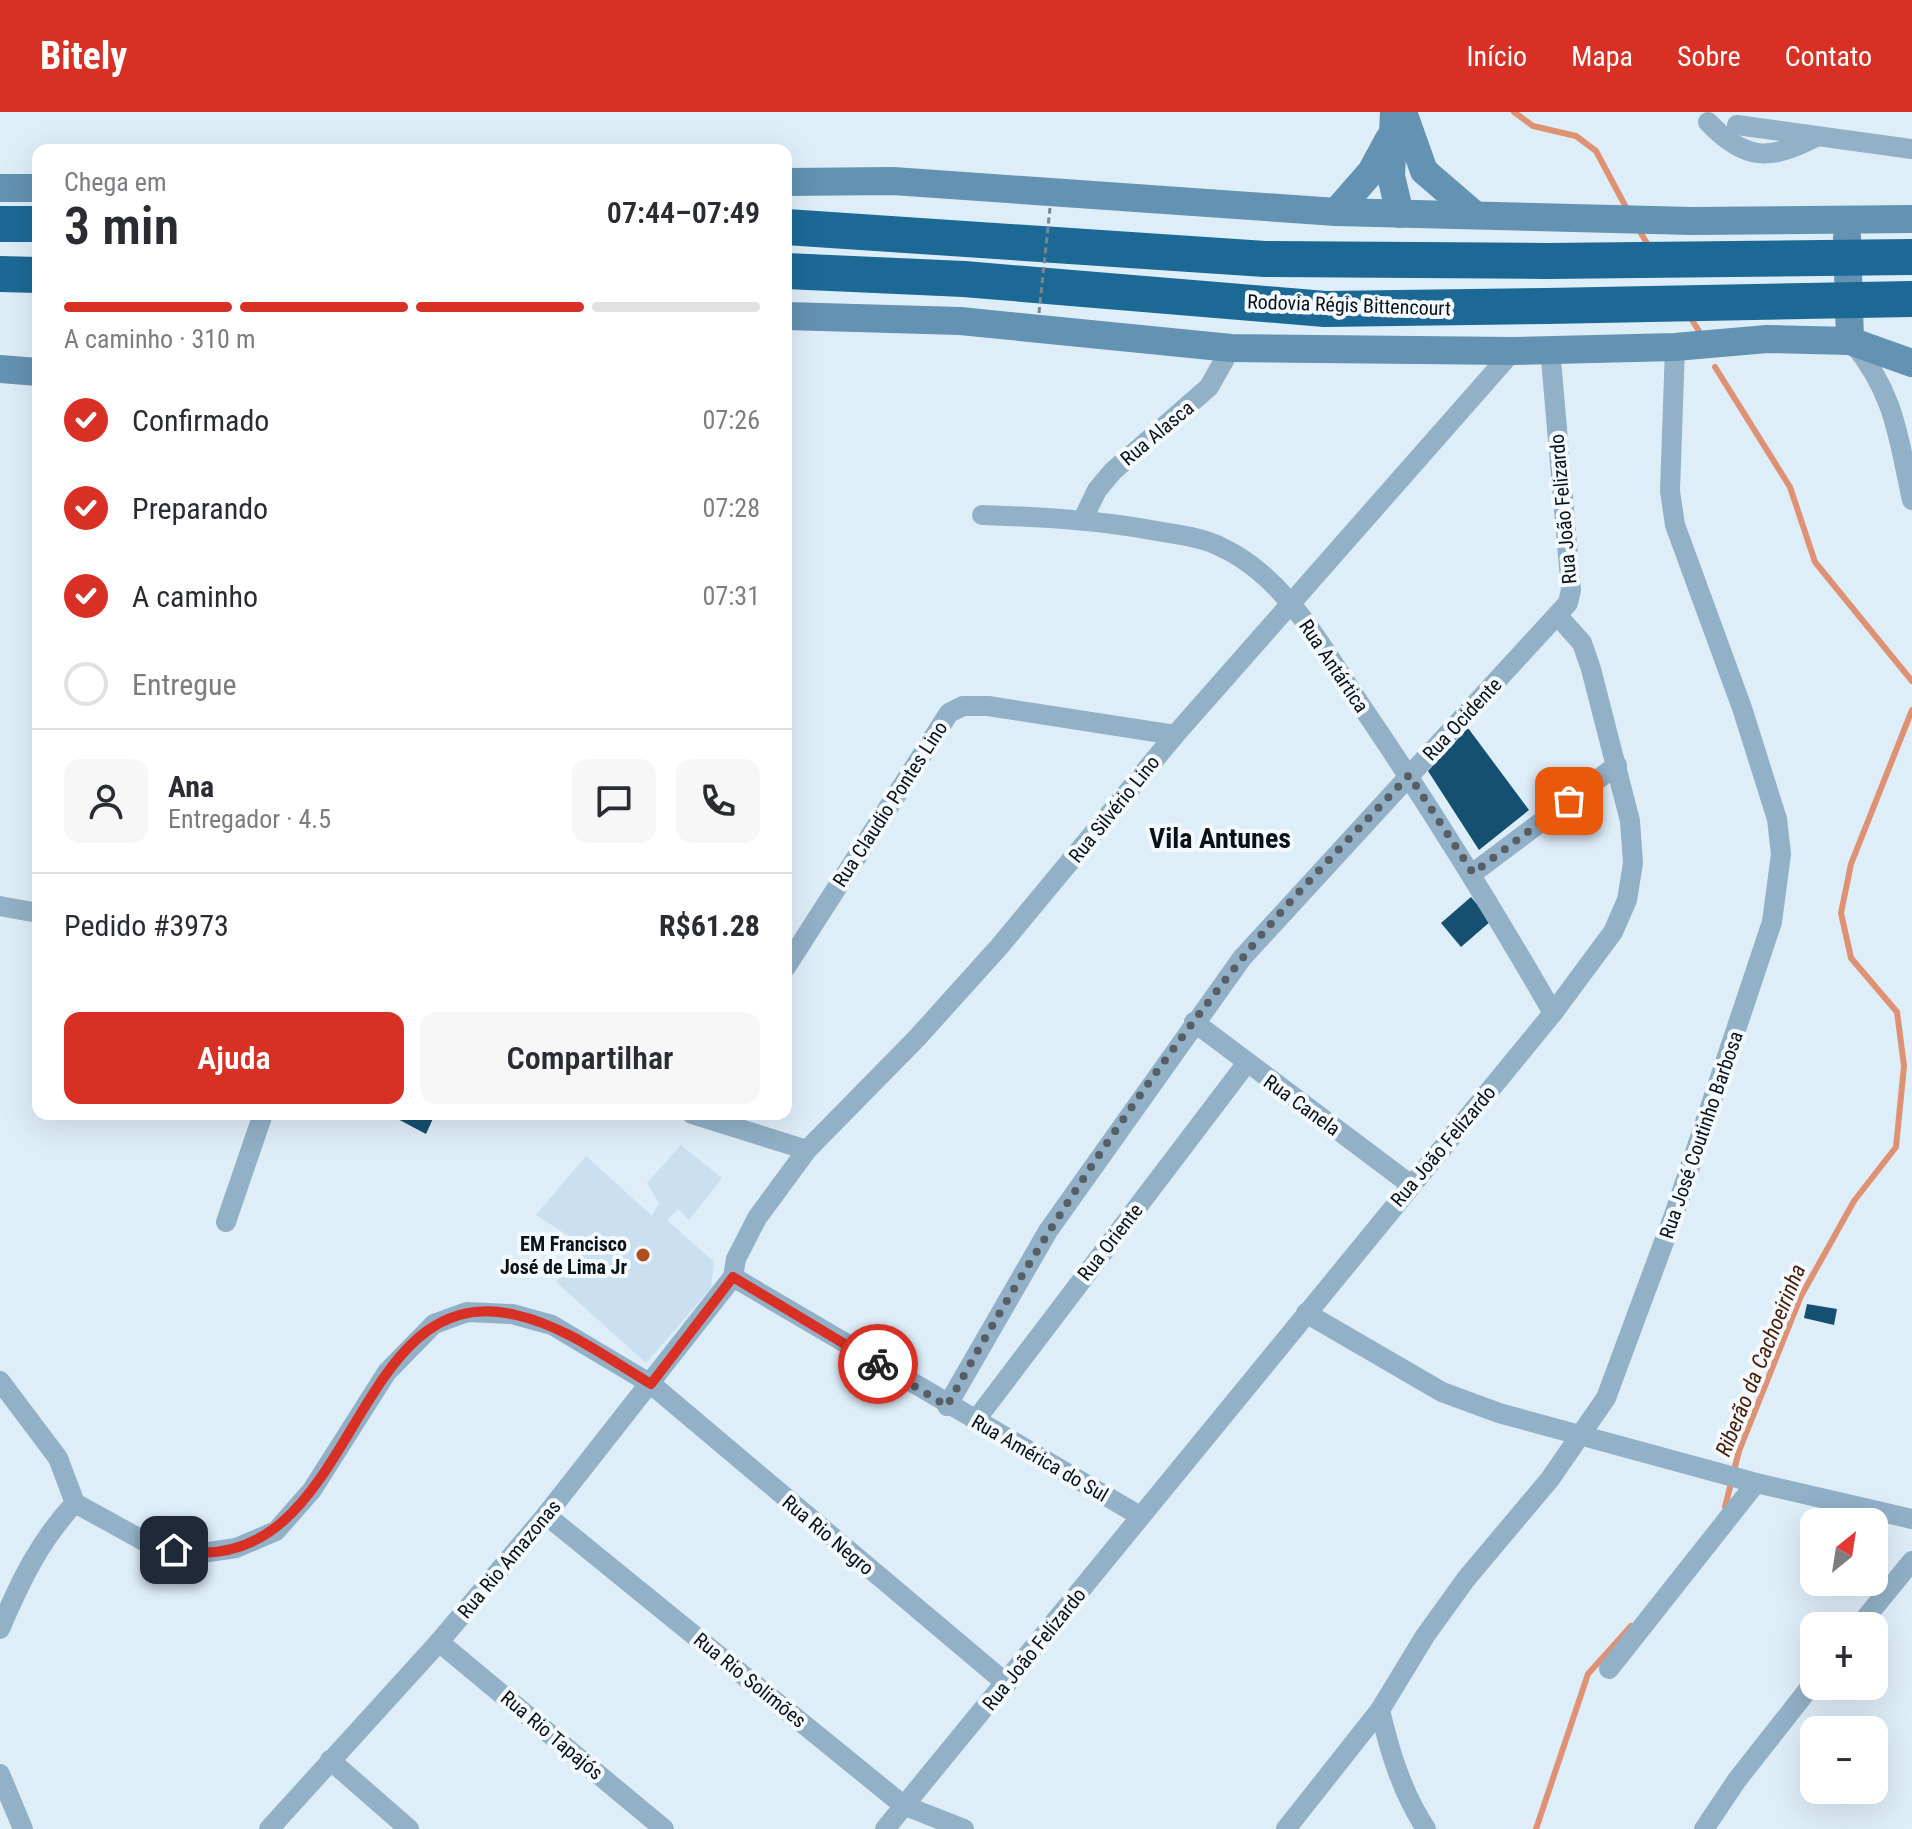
<!DOCTYPE html>
<html lang="pt">
<head>
<meta charset="utf-8">
<style>
  body { margin:0; font-family:"Roboto Condensed",sans-serif; background:#f7f7f7; color:#2b2b33; height:100vh; display:flex; flex-direction:column; font-size:30px; white-space:nowrap }
  * { box-sizing:border-box; margin:0 }
  p { font-size:26px; color:#7c7c81 }
  .icon { flex:none; width:44px; height:44px; fill:none; stroke:currentColor; stroke-width:2; stroke-linecap:round; stroke-linejoin:round }
  .map { position:relative; flex:1; overflow:hidden }
  .sheet { position:absolute; left:32px; top:32px; width:760px; height:976px; display:flex; flex-direction:column; background:#fff; border-radius:16px; box-shadow:0 8px 32px #0002 }
  .sheet>* { flex:none }
  .needle { width:52px; rotate:30deg }
  .buttons { position:absolute; left:1800px; top:1396px; display:grid; gap:16px }
  .buttons a { display:grid; place-items:center; width:88px; height:88px; border-radius:16px; background:#fff; box-shadow:0 8px 32px #0002; font-size:40px }
  .pin { position:absolute; display:grid; place-items:center; width:68px; height:68px; color:#fff; margin:-34px; border-radius:16px; box-shadow:0 4px 12px #0006 }
  .courier { position:absolute; display:grid; place-items:center; width:80px; height:80px; margin:-40px; border:6px solid #d93025; border-radius:50%; background:#fff; color:#222; box-shadow:0 2px 10px #0007 }
  .summary em { font-style:normal; font-weight:600 }
  .summary div { display:flex; flex-direction:column-reverse }
  .summary { display:flex; align-items:center; justify-content:space-between; height:136px; padding:0 32px }
  h1 { font-size:52px; font-weight:600; line-height:60px }
  .bar { display:grid; grid-template-columns:repeat(4,1fr); gap:12px 8px; align-content:center; height:96px; padding:0 32px }
  .bar i { height:10px; border-radius:6px; background:#e1e1e2 }
  .bar .active { background:#d93025 }
  .bar p { grid-column:span 4 }
  .line { display:flex; align-items:center; gap:20px; padding:0 32px; border-top:2px solid #e1e1e2 }
  .line div { flex:1 }
  .round { display:grid; place-items:center; flex:none; width:84px; height:84px; border-radius:16px; background:#f7f7f7 }
  ol { padding:0 32px; list-style:none }
  li { display:flex; align-items:center; gap:24px; height:88px }
  li p { margin-inline-start:auto }
  li .icon { padding:8px; border-radius:50%; background:#d93025; color:#fff; stroke-width:4 }
  li:last-child { color:#7c7c81 }
  li i { width:44px; height:44px; border:4px solid #e1e1e2; border-radius:50% }
  .button { display:flex; gap:16px; margin-top:auto; padding:16px 32px }
  .button a { flex:1; height:92px; border-radius:16px; background:#d93025; color:#fff; font-size:32px; font-weight:600; line-height:92px; text-align:center }
  .button a+a { background:#f7f7f7; color:#2b2b33 }
  header { display:flex; align-items:center; gap:48px; box-sizing:border-box; height:112px; padding:0 40px; background:#d93025; color:#fff }
  header strong { font-size:38px }
  nav { display:flex; gap:44px; margin-inline-start:auto; font-size:28px }
  .map>svg:first-child { display:block }
  .built { fill:#cadfef }
  .lines { fill:none; stroke-linecap:round; stroke-linejoin:round }
  .stream { stroke:#de9273; stroke-width:6 }
  .building { fill:#154f71 }
  .street { stroke:#92b0c6; stroke-width:20 }
  .secondary { stroke:#6492b2; stroke-width:28 }
  .highway { stroke:#1c6996; stroke-width:36 }
  .path-bridge { stroke:#7b878e; stroke-width:3; stroke-dasharray:6 4; stroke-linecap:butt }
  .highway-bridge { stroke:#1c6996; stroke-width:36 }
  .done { stroke:#565f65; stroke-width:8; stroke-dasharray:0 14.4 }
  .route { stroke:#d93025; stroke-width:10 }
  .poi-dot { fill:#b14c1c; stroke:#f3f9fe; stroke-width:3 }
  .labels { text-anchor:middle; stroke-width:8; stroke-linejoin:round; paint-order:stroke }
  .street-label { font-size:20px; fill:#0c1215; stroke:#f3f9fe }
  .poi-label { font-size:20px; font-weight:bold; fill:#0c1215; stroke:#f3f9fe; text-anchor:end }
  .water-label { font-size:22px; font-style:italic; fill:#4b1c05; stroke:#f3f9fe }
  .district-label { font-size:28px; font-weight:bold; fill:#0c1215; stroke:#f3f9fe }
</style>
</head>
<body>
<header>
<strong>Bitely</strong>
<nav><a>Início</a><a>Mapa</a><a>Sobre</a><a>Contato</a></nav>
</header>
<div class="map">
<svg width="1912" height="1717" viewBox="0 0 1912 1717">
  <rect width="100%" height="100%" fill="#deeef9"/>
  <!-- built -->
  <polygon class="built" points="681,1033 722,1066 689,1108 678,1097 667,1108 714,1150 711,1176 646,1251 556,1170 586,1135 536,1103 586,1044 652,1104 659,1091 647,1071"/>
  <g class="lines">
    <!-- stream -->
    <g class="stream">
      <polyline points="1514,0 1533,14 1576,24 1596,39 1628,99"/>
      <polyline points="1637,115 1650,136"/>
      <polyline points="1690,205 1699,219"/>
      <polyline points="1715,255 1790,375 1815,450 1912,569"/>
      <polyline points="1725,1395 1739,1339 1801,1184 1854,1089 1896,1035 1904,954 1897,900 1851,846 1841,801 1851,752 1912,598"/>
      <polyline points="1536,1717 1588,1562 1631,1514"/>
    </g>
  </g>
  <!-- building -->
  <g class="building">
    <polygon points="1468,616 1529,698 1479,738 1428,659"/>
    <polygon points="1471,785 1491,809 1461,835 1441,811"/>
    <polygon points="396,1002 435,1002 426,1022 394,1005"/>
    <polygon points="1807,1192 1837,1197 1834,1213 1804,1206"/>
  </g>
  <g class="lines">
    <!-- street -->
    <g class="street">
      <path d="M1708,10C1745,49 1770,49 1816,25"/>
      <polyline points="1737,13 1912,37"/>
      <path d="M1852,230C1895,282 1898,324 1912,388"/>
      <path d="M982,403C1041,405 1098,408 1157,419C1178,423 1202,425 1221,435C1286,465 1322,536 1360,592C1429,693 1492,795 1553,901"/>
      <polyline points="1083,407 1097,378 1113,359 1209,275 1231,236"/>
      <polyline points="1473,761 1617,653"/>
      <polyline points="0,794 38,801"/>
      <polyline points="786,855 949,601 963,594 988,594 1175,623"/>
      <polyline points="1194,910 1411,1073"/>
      <polyline points="692,1002 807,1038"/>
      <polyline points="226,1110 263,1002"/>
      <polyline points="733,1165 1140,1404"/>
      <polyline points="1306,1201 1442,1280 1499,1301 1756,1371 1912,1407"/>
      <polyline points="0,1269 58,1346 75,1391 153,1434 195,1442 236,1436 276,1419 312,1378 387,1260 434,1212 467,1200 512,1202 552,1213 651,1272 1007,1572"/>
      <polyline points="947,1294 1048,1119 1242,846 1568,491 1571,478 1550,236"/>
      <polyline points="975,1309 1246,952"/>
      <polyline points="546,1403 903,1693 964,1717"/>
      <polyline points="1859,1514 1912,1449"/>
      <path d="M0,1517C20,1470 40,1428 75,1391"/>
      <polyline points="439,1530 664,1717"/>
      <polyline points="1609,1557 1756,1371"/>
      <path d="M1380,1598C1390,1641 1402,1680 1426,1717"/>
      <polyline points="330,1648 409,1717"/>
      <polyline points="0,1662 23,1717"/>
      <polyline points="269,1717 439,1530 546,1403 733,1165 736,1147 757,1106 807,1038 917,926 999,835 1175,623 1513,239"/>
      <polyline points="885,1717 1553,901 1613,820 1627,788 1633,751 1630,709 1591,557 1582,531 1558,504"/>
      <polyline points="1286,1717 1380,1598 1425,1524 1466,1467 1550,1367 1606,1286 1675,1100 1772,810 1781,742 1777,707 1742,596 1675,413 1670,379 1675,235"/>
      <polyline points="1704,1717 1737,1668 1814,1570"/>
    </g>
    <!-- secondary -->
    <g class="secondary">
      <polyline points="1394,0 1391,64 1400,102"/>
      <polyline points="1403,0 1424,59 1475,103"/>
      <polyline points="786,70 893,69 1336,100 1692,109 1912,107"/>
      <polyline points="0,76 38,76"/>
      <polyline points="1336,100 1371,60 1389,27"/>
      <polyline points="1847,125 1850,229"/>
      <polyline points="786,204 960,209 1231,236 1513,239 1675,235 1767,227 1850,229 1912,251"/>
      <polyline points="0,257 38,260"/>
    </g>
    <!-- highway -->
    <g class="highway">
      <polyline points="0,112 38,112"/>
      <polyline points="786,115 1265,147 1547,149"/>
      <polyline points="786,159 964,167 1325,197 1547,194"/>
      <polyline points="0,162 38,163"/>
    </g>
    <!-- path-bridge -->
    <polyline class="path-bridge" points="1039,201 1050,96"/>
    <!-- highway-bridge -->
    <g class="highway-bridge">
      <polyline points="1547,149 1912,145"/>
      <polyline points="1547,194 1912,187"/>
    </g>
  </g>
  <g class="lines">
    <!-- done -->
    <path class="done" d="M878,1252L947,1294C1032,1138 1131,987 1241,848C1292,783 1353,724 1409,663L1473,761L1569,689"/>
    <!-- route -->
    <path class="route" d="M174,1438C360,1473 345,1162 516,1203C565,1214 607,1246 651,1272L733,1165L878,1252"/>
  </g>
  <!-- markers -->
  <circle class="poi-dot" cx="643" cy="1143" r="8"/>
  <g class="labels">
    <!-- street labels -->
    <g class="street-label">
      <text transform="translate(1349 193) rotate(2)" y="7">Rodovia Régis Bittencourt</text>
      <text transform="translate(1157 321) rotate(-40)" y="7">Rua Alasca</text>
      <text transform="translate(1563 397) rotate(-95)" y="7">Rua João Felizardo</text>
      <text transform="translate(1334 554) rotate(56)" y="7">Rua Antártica</text>
      <text transform="translate(1462 607) rotate(-47)" y="7">Rua Ocidente</text>
      <text transform="translate(890 692) rotate(-57)" y="7">Rua Claudio Pontes Lino</text>
      <text transform="translate(1114 697) rotate(-51)" y="7">Rua Silvério Lino</text>
      <text transform="translate(1302 993) rotate(36)" y="7">Rua Canela</text>
      <text transform="translate(1701 1023) rotate(-71)" y="7">Rua José Coutinho Barbosa</text>
      <text transform="translate(1443 1034) rotate(-50)" y="7">Rua João Felizardo</text>
      <text transform="translate(1110 1130) rotate(-52)" y="7">Rua Oriente</text>
      <text transform="translate(1040 1346) rotate(30)" y="7">Rua América do Sul</text>
      <text transform="translate(828 1423) rotate(40)" y="7">Rua Rio Negro</text>
      <text transform="translate(509 1447) rotate(-50)" y="7">Rua Rio Amazonas</text>
      <text transform="translate(1034 1537) rotate(-51)" y="7">Rua João Felizardo</text>
      <text transform="translate(750 1568) rotate(39)" y="7">Rua Rio Solimões</text>
      <text transform="translate(552 1623) rotate(40)" y="7">Rua Rio Tapajós</text>
    </g>
    <!-- poi labels -->
    <g class="poi-label">
      <text x="627" y="1139">EM Francisco<tspan x="627" dy="23">José de Lima Jr</tspan></text>
    </g>
    <!-- water labels -->
    <g class="water-label">
      <text transform="translate(1760 1248) rotate(-68)" y="8">Riberão da Cachoeirinha</text>
    </g>
    <!-- district labels -->
    <g class="district-label">
      <text x="1220" y="736">Vila Antunes</text>
    </g>
  </g>
</svg>
<div class="buttons">
<a><svg class="needle" viewBox="-14 -14 28 28"><path d="M0-13l5 13h-10z" fill="#e53935"/><path d="M0 13l5-13h-10z" fill="#7c7c81"/></svg></a>
<a>+</a>
<a>−</a>
</div>
<div class="pin" style="left:1569px;top:689px;background:#ea580c"><svg class="icon" aria-label="bag" viewBox="0 0 24 24"><path d="M5 8h14l-1 12H6zM9 8a3 3 0 0 1 6 0"/></svg></div>
<div class="pin" style="left:174px;top:1438px;background:#1f2937"><svg class="icon" aria-label="home" viewBox="0 0 24 24"><path d="M3 11l9-7 9 7M6 9v11h12V9"/></svg></div>
<div class="courier" style="left:878px;top:1252px"><svg class="icon" aria-label="bike" viewBox="0 0 24 24"><circle cx="6" cy="16" r="4"/><circle cx="18" cy="16" r="4"/><path d="M6 16l4-8h5l3 8M10 8l3 8H6M13 5h3"/></svg></div>
<section class="sheet">
<div class="summary"><div><h1>3 min</h1><p>Chega em</p></div><em>07:44–07:49</em></div>
<div class="bar"><i class="active"></i><i class="active"></i><i class="active"></i><i></i><p>A caminho · 310 m</p></div>
<ol>
<li><svg class="icon" aria-label="check" viewBox="0 0 24 24"><path d="M5 12l5 5 9-10"/></svg>Confirmado<p>07:26</p></li>
<li><svg class="icon" aria-label="check" viewBox="0 0 24 24"><path d="M5 12l5 5 9-10"/></svg>Preparando<p>07:28</p></li>
<li><svg class="icon" aria-label="check" viewBox="0 0 24 24"><path d="M5 12l5 5 9-10"/></svg>A caminho<p>07:31</p></li>
<li><i></i>Entregue</li>
</ol>
<div class="line" style="height:144px"><a class="round"><svg class="icon" aria-label="person" viewBox="0 0 24 24"><circle cx="12" cy="8" r="4"/><path d="M4 21q1-7 8-7t8 7"/></svg></a><div><b>Ana</b><p>Entregador · 4.5</p></div><a class="round"><svg class="icon" aria-label="chat" viewBox="0 0 24 24"><path d="M4 5h16v11H9l-5 4z"/></svg></a><a class="round"><svg class="icon" aria-label="phone" viewBox="0 0 24 24"><path d="M5 4h4l2 5-3 2q2 4 5 5l2-3 5 2v4C11 20 4 13 5 4z"/></svg></a></div>
<div class="line" style="height:104px"><div>Pedido #3973</div><b>R$61.28</b></div>
<div class="button"><a>Ajuda</a><a>Compartilhar</a></div>
</section>
</div>
</body>
</html>
